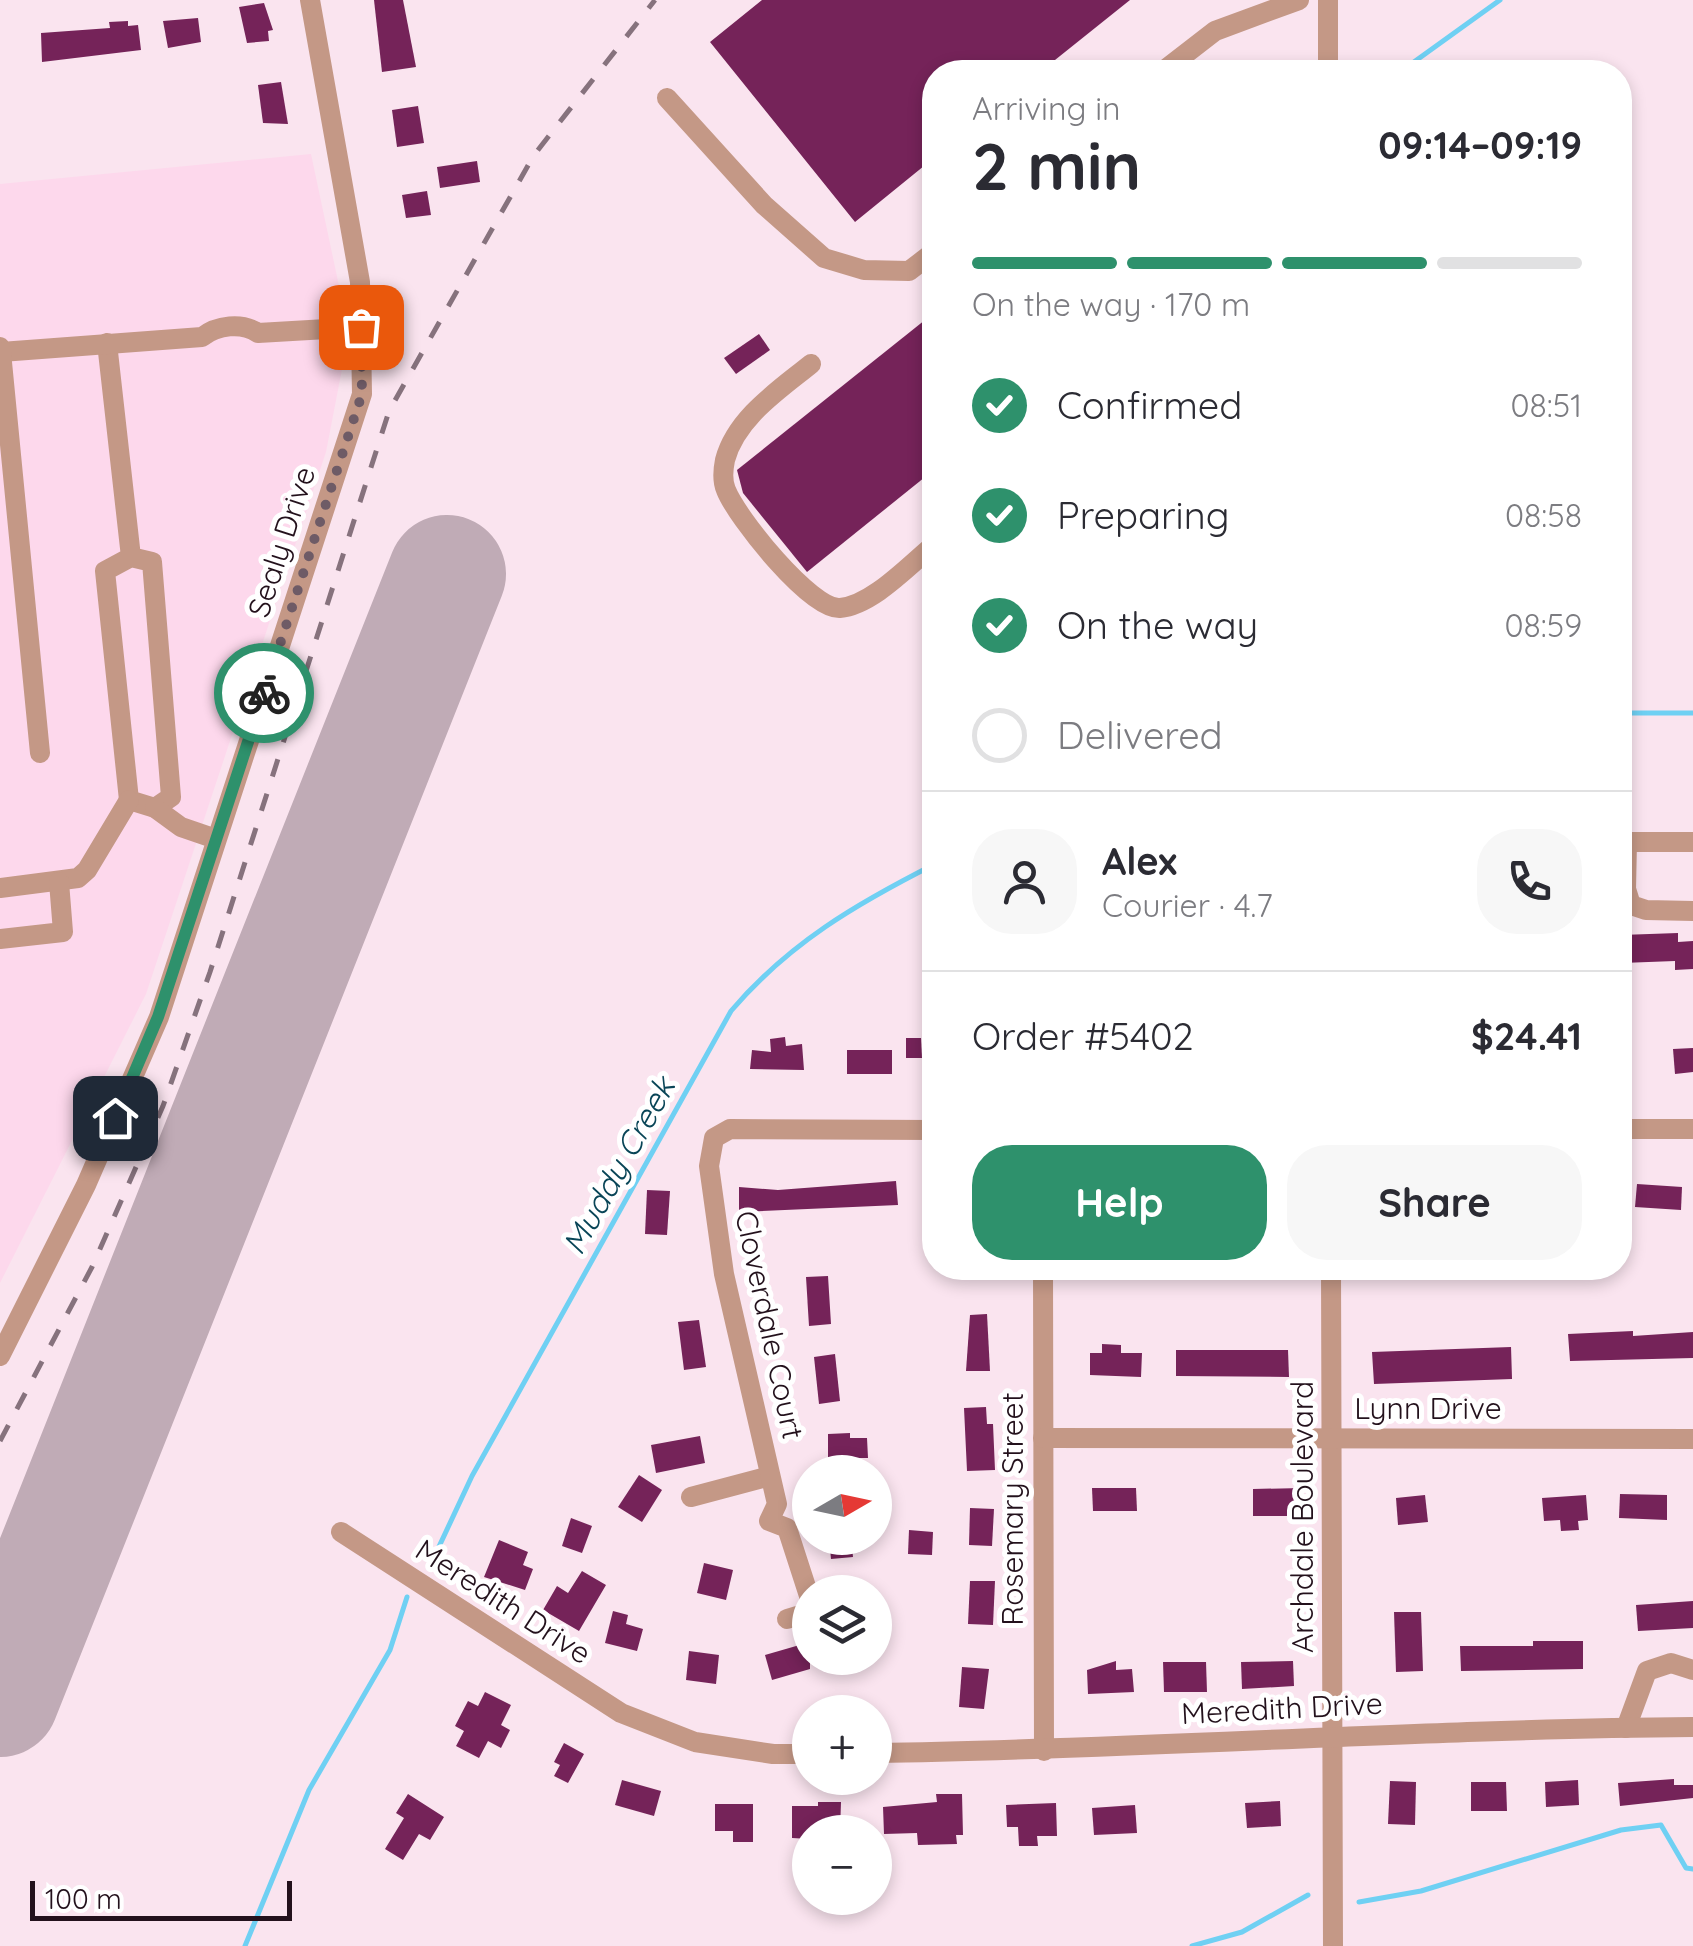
<!DOCTYPE html>
<html lang="en">
<head>
<meta charset="utf-8">
<style>
  body { margin:0; font-family:Quicksand,sans-serif; background:#f7f7f7; color:#2b2b33; height:100vh; display:flex; flex-direction:column; font-size:38px; white-space:nowrap }
  * { box-sizing:border-box; margin:0 }
  p { font-size:32px; color:#7c7c81 }
  .icon { flex:none; width:55px; height:55px; fill:none; stroke:currentColor; stroke-width:2; stroke-linecap:round; stroke-linejoin:round }
  .map { position:relative; flex:1; overflow:hidden }
  .panel { position:absolute; left:922px; top:60px; width:710px; height:1220px; display:flex; flex-direction:column; background:#fff; border-radius:40px; box-shadow:0 5px 15px #0003 }
  .panel>* { flex:none }
  .needle { width:65px; rotate:81deg }
  .fabs { position:absolute; left:792px; top:1455px; display:grid; gap:20px }
  .fabs a { display:grid; place-items:center; width:100px; height:100px; border-radius:50%; background:#fff; box-shadow:0 5px 15px #0003; font-size:50px }
  .scale { position:absolute; left:30px; bottom:25px; width:262px; box-sizing:border-box; padding-left:10px; border:5px solid #23111c; border-top:0; font-size:28px; line-height:35px; white-space:nowrap; color:#23111c; -webkit-text-stroke:8px #fff; paint-order:stroke }
  .pin { position:absolute; display:grid; place-items:center; width:85px; height:85px; color:#fff; margin:-42px; border-radius:20px; box-shadow:0 5px 15px #0006 }
  .courier { position:absolute; display:grid; place-items:center; width:100px; height:100px; margin:-50px; border:8px solid #2e916c; border-radius:50%; background:#fff; color:#222; box-shadow:0 2px 12px #0007 }
  .summary em { font-style:normal; font-weight:700 }
  .summary div { display:flex; flex-direction:column-reverse }
  .summary { display:flex; align-items:center; justify-content:space-between; height:170px; padding:0 50px }
  h1 { font-size:65px; font-weight:700; line-height:75px }
  .bar { display:grid; grid-template-columns:repeat(4,1fr); gap:15px 10px; align-content:center; height:120px; padding:0 50px }
  .bar i { height:12px; border-radius:8px; background:#e1e1e2 }
  .bar .on { background:#2e916c }
  .bar p { grid-column:span 4 }
  .line { display:flex; align-items:center; gap:25px; padding:0 50px; border-top:2px solid #e1e1e2 }
  .line div { flex:1 }
  .round { display:grid; place-items:center; flex:none; width:105px; height:105px; border-radius:40px; background:#f7f7f7 }
  ol { padding:0 50px; list-style:none }
  li { display:flex; align-items:center; gap:30px; height:110px }
  li p { margin-inline-start:auto }
  li .icon { padding:10px; border-radius:50%; background:#2e916c; color:#fff; stroke-width:4 }
  li:last-child { color:#7c7c81 }
  li i { width:55px; height:55px; border:5px solid #e1e1e2; border-radius:50% }
  .action { display:flex; gap:20px; margin-top:auto; padding:20px 50px }
  .action a { flex:1; height:115px; border-radius:40px; background:#2e916c; color:#fff; font-size:40px; font-weight:700; line-height:115px; text-align:center }
  .action a+a { background:#f7f7f7; color:#2b2b33 }
  .map>svg:first-child { display:block }
  .built { fill:#fdd8ec }
  .lines { fill:none; stroke-linecap:round; stroke-linejoin:round }
  .stream { stroke:#6fd0f3; stroke-width:5 }
  .runway { stroke:#c0abb6; stroke-width:118 }
  .building { fill:#752359 }
  .minor { stroke:#c49886; stroke-width:20 }
  .rail { stroke:#86727d; stroke-width:5; stroke-dasharray:18 18; stroke-linecap:butt }
  .done { stroke:#6e5b66; stroke-width:10; stroke-dasharray:0 18 }
  .route { stroke:#2e916c; stroke-width:12 }
  .labels { text-anchor:middle; stroke-width:10; stroke-linejoin:round; paint-order:stroke }
  .street-label { font-size:30px; fill:#23111c; stroke:#fff }
  .water-label { font-size:32px; font-style:italic; fill:#094557; stroke:#fff }
</style>
</head>
<body>
<div class="map">
<svg width="1693" height="1946" viewBox="0 0 1693 1946">
  <rect width="100%" height="100%" fill="#fae4ef"/>
  <!-- built -->
  <polygon class="built" points="311,154 349,333 326,452 146,994 0,1283 0,184"/>
  <g class="lines">
    <!-- stream -->
    <g class="stream">
      <polyline points="1400,72 1500,0"/>
      <polyline points="1620,713 1693,713"/>
      <path d="M429,1568L472,1476L731,1011C789,943 856,904 935,864"/>
      <polyline points="1359,1902 1421,1891 1621,1830 1661,1825 1686,1868 1693,1869"/>
      <polyline points="245,1946 309,1790 390,1650 407,1597"/>
      <polyline points="1192,1946 1242,1932 1308,1895"/>
    </g>
    <!-- runway -->
    <polyline class="runway" points="0,1698 447,574"/>
  </g>
  <!-- building -->
  <g class="building">
    <polygon points="374,0 403,0 416,67 382,72"/>
    <polygon points="762,0 1130,0 1040,72 935,72 935,157 855,222 710,42"/>
    <polygon points="264,3 273,30 268,31 269,41 247,43 239,7"/>
    <polygon points="198,18 201,42 168,48 163,21"/>
    <polygon points="128,21 128,26 138,25 141,50 42,62 41,33 110,28 109,22"/>
    <polygon points="281,82 288,124 263,123 258,85"/>
    <polygon points="418,106 424,143 397,147 392,110"/>
    <polygon points="477,161 480,182 440,188 437,167"/>
    <polygon points="427,191 431,215 406,218 402,195"/>
    <polygon points="935,312 935,469 807,572 743,493 737,470"/>
    <polygon points="759,334 770,350 736,374 724,358"/>
    <polygon points="1678,933 1678,942 1693,941 1693,969 1675,970 1675,961 1622,963 1621,935"/>
    <polygon points="785,1037 786,1046 802,1044 804,1070 750,1069 752,1050 771,1052 770,1039"/>
    <polygon points="906,1038 921,1038 922,1058 906,1058"/>
    <polygon points="1693,1048 1693,1072 1675,1074 1673,1049"/>
    <rect x="847" y="1050" width="45" height="24"/>
    <polygon points="896,1181 898,1205 739,1212 739,1187 778,1190"/>
    <polygon points="1637,1184 1682,1187 1681,1210 1635,1207"/>
    <polygon points="647,1190 670,1191 667,1235 645,1234"/>
    <polygon points="828,1276 831,1324 809,1326 806,1277"/>
    <polygon points="987,1314 990,1371 966,1371 970,1315"/>
    <polygon points="699,1320 706,1367 684,1370 678,1322"/>
    <polygon points="1633,1331 1633,1336 1693,1332 1693,1358 1570,1361 1568,1334"/>
    <polygon points="1102,1344 1121,1345 1121,1353 1142,1353 1141,1377 1090,1375 1090,1353 1102,1353"/>
    <polygon points="1511,1347 1512,1379 1374,1384 1372,1352"/>
    <polygon points="1176,1350 1288,1350 1289,1377 1176,1376"/>
    <polygon points="835,1354 840,1401 819,1404 814,1357"/>
    <polygon points="986,1407 987,1424 993,1424 995,1470 967,1471 964,1408"/>
    <polygon points="850,1433 850,1438 867,1438 868,1458 850,1458 850,1472 828,1472 828,1434"/>
    <polygon points="700,1436 705,1463 656,1473 651,1445"/>
    <polygon points="639,1475 662,1490 642,1522 618,1507"/>
    <polygon points="1092,1488 1136,1488 1137,1511 1093,1511"/>
    <polygon points="1302,1488 1302,1516 1253,1516 1253,1489"/>
    <polygon points="1620,1494 1667,1495 1667,1520 1619,1518"/>
    <polygon points="1425,1495 1428,1522 1398,1525 1396,1498"/>
    <polygon points="1586,1495 1588,1520 1578,1521 1579,1530 1561,1531 1560,1520 1544,1521 1542,1498"/>
    <polygon points="970,1508 994,1509 992,1546 969,1545"/>
    <polygon points="571,1518 592,1526 582,1553 562,1546"/>
    <polygon points="909,1530 933,1532 932,1555 908,1554"/>
    <polygon points="829,1538 851,1538 853,1557 831,1559"/>
    <polygon points="499,1540 528,1552 523,1565 533,1569 525,1590 484,1577"/>
    <polygon points="704,1563 733,1570 726,1600 697,1593"/>
    <polygon points="582,1571 606,1585 579,1631 543,1610 557,1586 568,1593"/>
    <polygon points="970,1581 995,1581 993,1625 968,1624"/>
    <polygon points="1693,1601 1693,1628 1638,1631 1636,1605"/>
    <polygon points="613,1611 628,1615 626,1624 643,1629 637,1651 605,1643"/>
    <polygon points="1394,1612 1421,1612 1423,1671 1396,1672"/>
    <polygon points="1533,1641 1583,1641 1583,1669 1461,1671 1460,1646 1533,1646"/>
    <polygon points="810,1642 810,1669 772,1680 765,1655"/>
    <polygon points="689,1651 719,1655 716,1684 686,1680"/>
    <polygon points="1116,1661 1116,1670 1132,1669 1134,1692 1088,1694 1087,1670"/>
    <polygon points="1293,1661 1294,1686 1242,1689 1241,1662"/>
    <polygon points="1163,1662 1206,1662 1207,1692 1164,1692"/>
    <polygon points="962,1667 989,1669 984,1709 959,1707"/>
    <polygon points="485,1692 511,1705 501,1725 510,1730 501,1748 488,1741 479,1758 456,1746 464,1731 455,1726 468,1701 478,1706"/>
    <polygon points="564,1743 584,1754 568,1783 554,1776 560,1765 554,1762"/>
    <polygon points="1674,1779 1674,1785 1693,1785 1693,1798 1620,1806 1618,1783"/>
    <polygon points="622,1780 661,1791 654,1816 615,1805"/>
    <polygon points="1578,1780 1579,1805 1546,1807 1545,1782"/>
    <polygon points="1390,1781 1416,1782 1415,1825 1388,1824"/>
    <polygon points="1471,1782 1506,1782 1507,1811 1471,1811"/>
    <polygon points="408,1794 444,1817 430,1840 419,1834 403,1860 385,1849 404,1818 396,1813"/>
    <polygon points="936,1794 962,1794 963,1835 956,1835 957,1844 918,1845 917,1833 884,1834 883,1807 937,1802"/>
    <polygon points="1280,1801 1281,1826 1247,1828 1245,1803"/>
    <polygon points="818,1802 841,1802 840,1832 810,1832 810,1839 792,1838 792,1806 818,1806"/>
    <polygon points="1056,1803 1057,1836 1037,1836 1038,1846 1019,1846 1018,1827 1007,1827 1006,1805"/>
    <polygon points="715,1804 753,1804 753,1842 733,1842 733,1831 715,1831"/>
    <polygon points="1135,1805 1137,1833 1094,1835 1092,1808"/>
  </g>
  <g class="lines">
    <!-- minor -->
    <g class="minor">
      <polyline points="1328,0 1328,72"/>
      <polyline points="1162,72 1215,31 1299,0"/>
      <polyline points="667,98 764,205 824,258 864,270 909,271 935,251"/>
      <polyline points="107,343 131,557 152,562 171,797 155,808 129,800 105,571 131,557"/>
      <path d="M0,347L1,352L202,337C217,325 242,322 258,333L361,327"/>
      <polyline points="1,352 40,753"/>
      <path d="M811,364C779,390 736,418 725,460C723,470 722,481 726,490C737,518 811,610 840,608C873,605 910,564 935,544"/>
      <polyline points="155,808 181,827 216,839"/>
      <polyline points="1620,842 1693,842"/>
      <polyline points="1627,842 1626,889 1631,905 1646,910 1693,911"/>
      <polyline points="0,888 78,878 87,870 129,800"/>
      <polyline points="0,939 63,932 59,882"/>
      <polyline points="1620,1129 1693,1129"/>
      <polyline points="1043,1268 1044,1751"/>
      <polyline points="1331,1268 1333,1946"/>
      <polyline points="0,1356 86,1185 159,1017 362,394 360,282 310,0"/>
      <polyline points="1043,1438 1693,1439"/>
      <polyline points="691,1497 770,1476"/>
      <polyline points="341,1532 621,1713 695,1742 773,1754 810,1754"/>
      <polyline points="810,1599 787,1528 769,1521 777,1504 724,1274 709,1166 714,1138 730,1129 935,1130"/>
      <polyline points="787,1619 810,1612"/>
      <polyline points="1626,1728 1647,1671 1671,1663 1693,1670"/>
      <path d="M875,1753C1148,1749 1420,1729 1693,1727"/>
    </g>
    <!-- rail -->
    <polyline class="rail" points="0,1441 92,1267 163,1106 210,972 389,411 534,155 655,0"/>
  </g>
  <g class="lines">
    <!-- done -->
    <polyline class="done" points="264,693 362,394 361,327"/>
    <!-- route -->
    <polyline class="route" points="115,1118 158,1017 264,693"/>
  </g>
  <g class="labels">
    <!-- street labels -->
    <g class="street-label">
      <text transform="translate(282 542) rotate(-72)" y="10">Sealy Drive</text>
      <text transform="translate(769 1325) rotate(78)" y="10">Cloverdale Court</text>
      <text x="1428" y="1419">Lynn Drive</text>
      <text transform="translate(1013 1509) rotate(-90)" y="10">Rosemary Street</text>
      <text transform="translate(1303 1517) rotate(-90)" y="10">Archdale Boulevard</text>
      <text transform="translate(503 1602) rotate(33)" y="10">Meredith Drive</text>
      <text transform="translate(1282 1709) rotate(-3)" y="10">Meredith Drive</text>
    </g>
    <!-- water labels -->
    <g class="water-label">
      <text transform="translate(619 1166) rotate(-61)" y="11">Muddy Creek</text>
    </g>
  </g>
</svg>
<div class="fabs">
<a><svg class="needle" viewBox="-14 -14 28 28"><path d="M0-13l5 13h-10z" fill="#e53935"/><path d="M0 13l5-13h-10z" fill="#7c7c81"/></svg></a>
<a><svg class="icon" aria-label="layers" viewBox="0 0 24 24"><path d="M12 4l9 5-9 5-9-5zM3 14l9 5 9-5"/></svg></a>
<a>+</a>
<a>−</a>
</div>
<div class="scale">100 m</div>
<div class="pin" style="left:361px;top:327px;background:#ea580c"><svg class="icon" aria-label="bag" viewBox="0 0 24 24"><path d="M5 8h14l-1 12H6zM9 8a3 3 0 0 1 6 0"/></svg></div>
<div class="pin" style="left:115px;top:1118px;background:#1f2937"><svg class="icon" aria-label="home" viewBox="0 0 24 24"><path d="M3 11l9-7 9 7M6 9v11h12V9"/></svg></div>
<div class="courier" style="left:264px;top:693px"><svg class="icon" aria-label="bike" viewBox="0 0 24 24"><circle cx="6" cy="16" r="4"/><circle cx="18" cy="16" r="4"/><path d="M6 16l4-8h5l3 8M10 8l3 8H6M13 5h3"/></svg></div>
<section class="panel">
<div class="summary"><div><h1>2 min</h1><p>Arriving in</p></div><em>09:14–09:19</em></div>
<div class="bar"><i class="on"></i><i class="on"></i><i class="on"></i><i></i><p>On the way · 170 m</p></div>
<ol>
<li><svg class="icon" aria-label="check" viewBox="0 0 24 24"><path d="M5 12l5 5 9-10"/></svg>Confirmed<p>08:51</p></li>
<li><svg class="icon" aria-label="check" viewBox="0 0 24 24"><path d="M5 12l5 5 9-10"/></svg>Preparing<p>08:58</p></li>
<li><svg class="icon" aria-label="check" viewBox="0 0 24 24"><path d="M5 12l5 5 9-10"/></svg>On the way<p>08:59</p></li>
<li><i></i>Delivered</li>
</ol>
<div class="line" style="height:180px"><a class="round"><svg class="icon" aria-label="person" viewBox="0 0 24 24"><circle cx="12" cy="8" r="4"/><path d="M4 21q1-7 8-7t8 7"/></svg></a><div><b>Alex</b><p>Courier · 4.7</p></div><a class="round"><svg class="icon" aria-label="phone" viewBox="0 0 24 24"><path d="M5 4h4l2 5-3 2q2 4 5 5l2-3 5 2v4C11 20 4 13 5 4z"/></svg></a></div>
<div class="line" style="height:130px"><div>Order #5402</div><b>$24.41</b></div>
<div class="action"><a>Help</a><a>Share</a></div>
</section>
</div>
</body>
</html>
